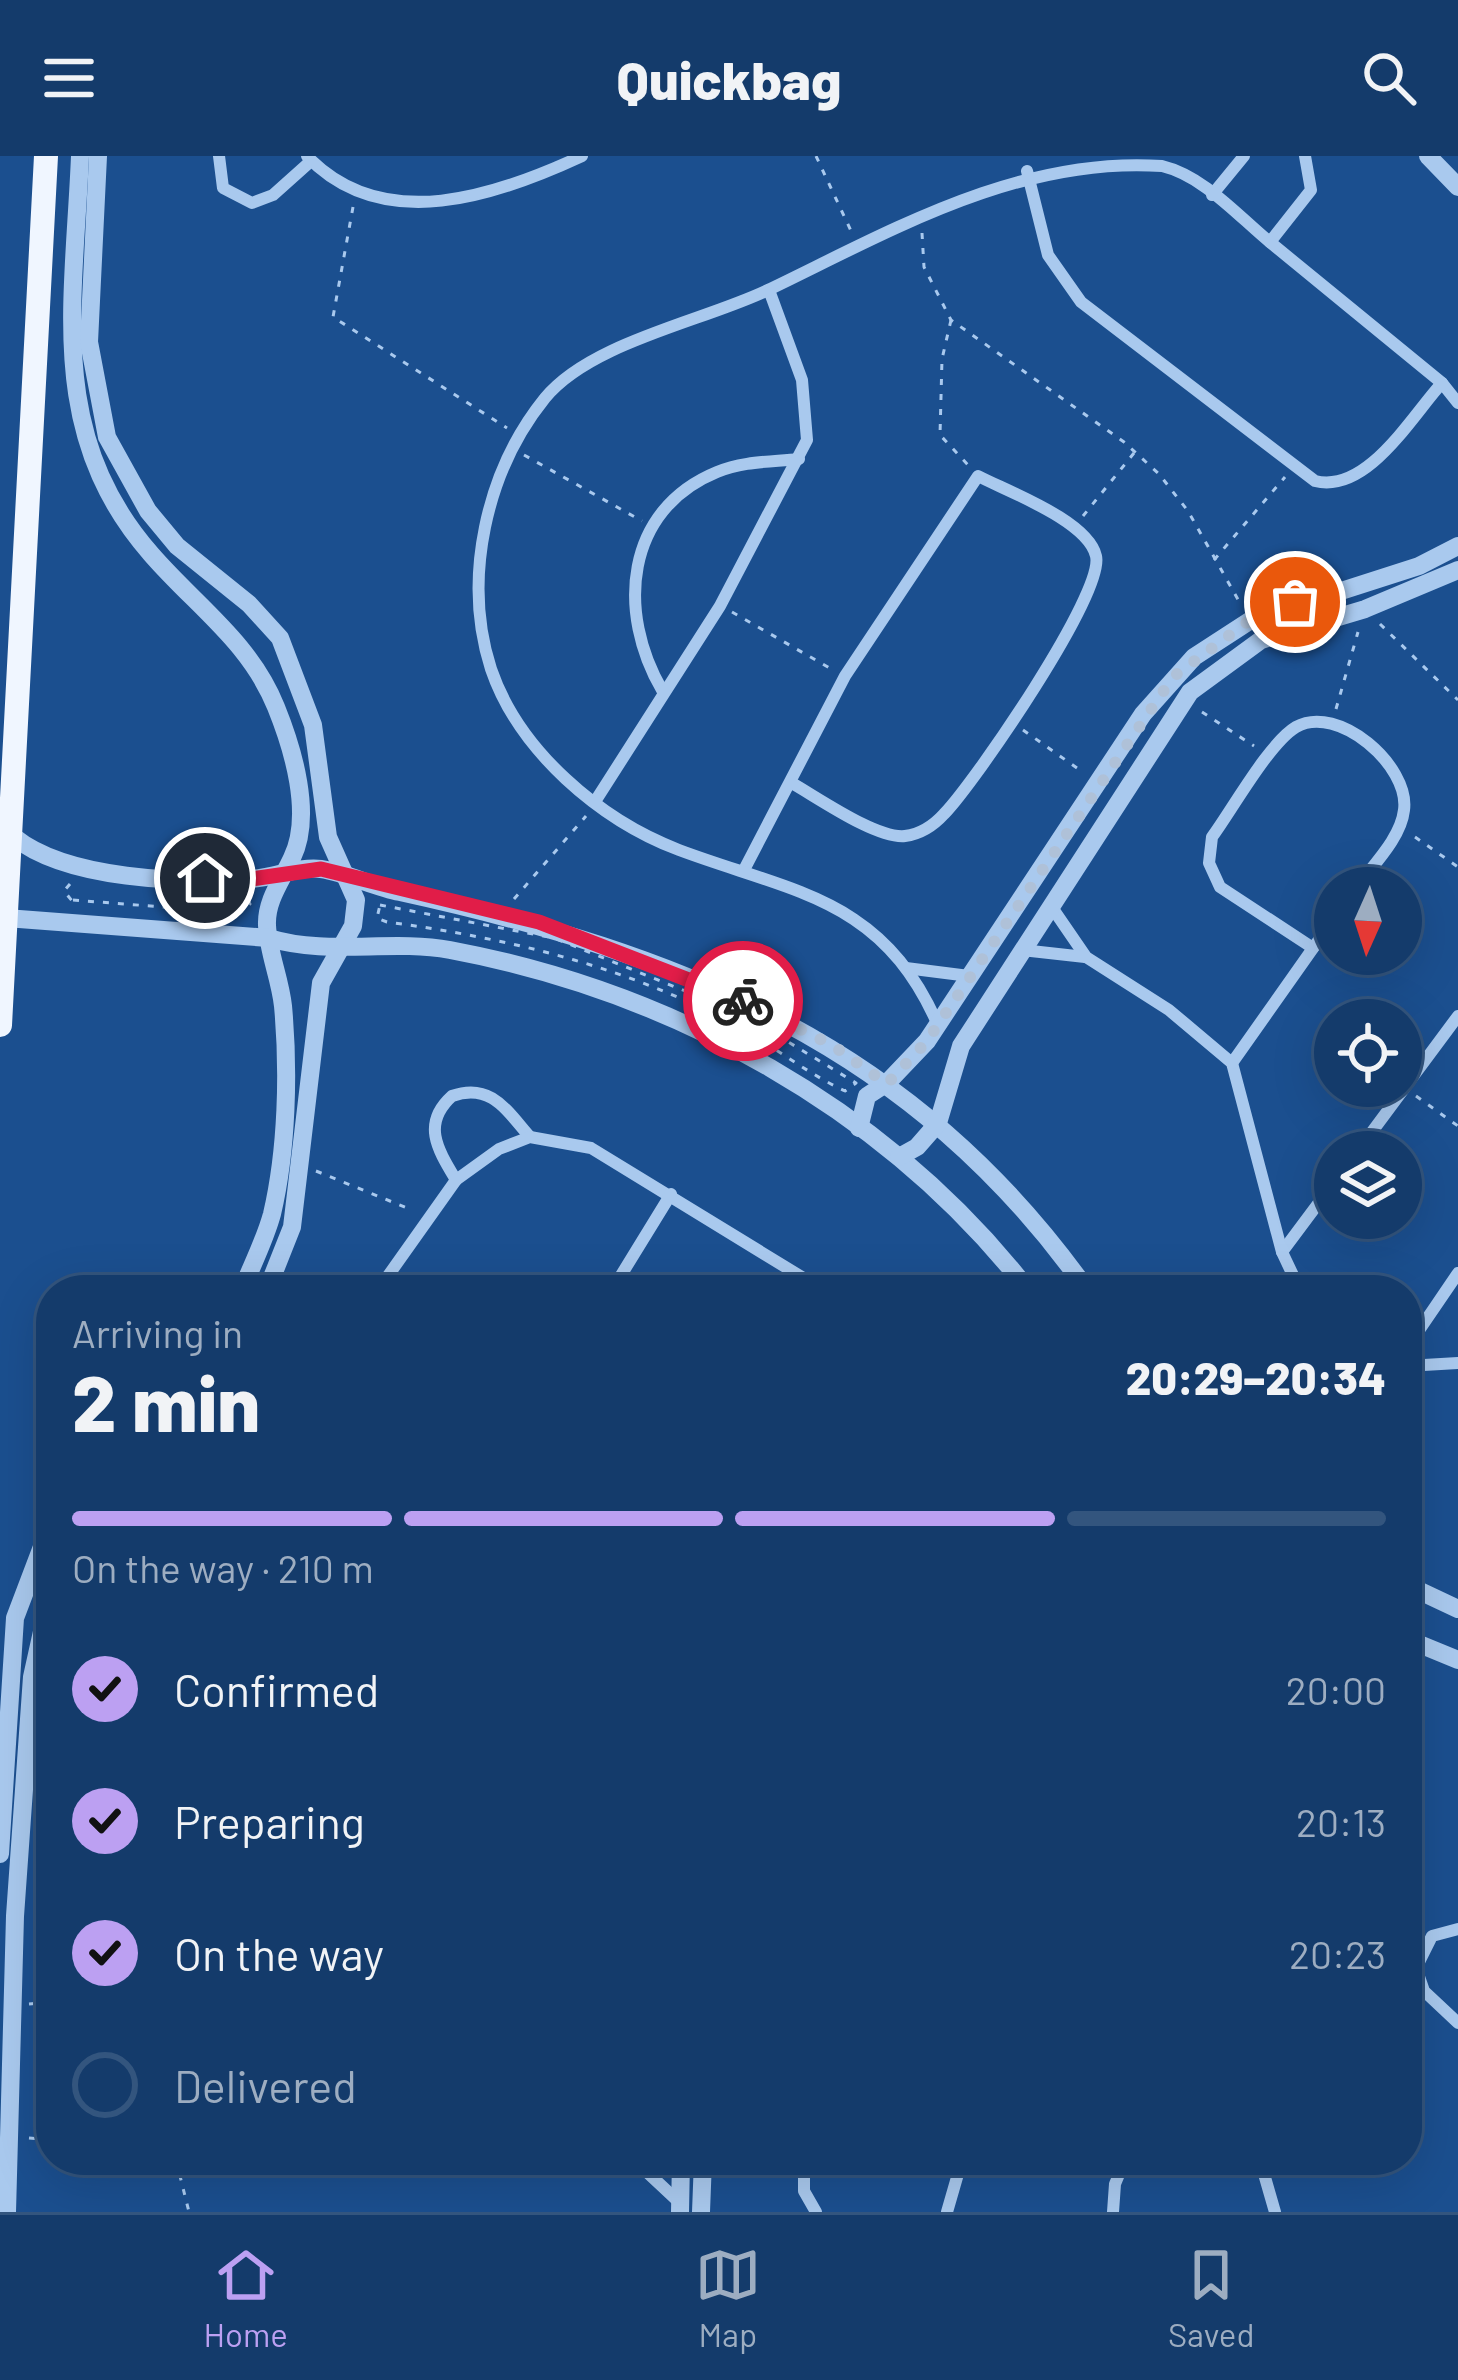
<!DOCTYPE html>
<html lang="en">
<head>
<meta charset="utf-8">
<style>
  body { margin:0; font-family:Barlow,sans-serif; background:#1d4271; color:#f1f3f6; height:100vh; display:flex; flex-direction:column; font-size:45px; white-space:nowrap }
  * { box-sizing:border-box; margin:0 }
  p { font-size:39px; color:#9dadc1 }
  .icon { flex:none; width:66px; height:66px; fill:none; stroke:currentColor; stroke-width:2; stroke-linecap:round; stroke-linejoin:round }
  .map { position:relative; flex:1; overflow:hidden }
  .drawer { position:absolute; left:36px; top:1119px; width:1386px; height:900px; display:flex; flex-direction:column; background:#143b6b; border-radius:48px; box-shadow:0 12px 48px #0002,0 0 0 3px #33557e }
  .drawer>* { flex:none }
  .needle { width:78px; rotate:183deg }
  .fabs { position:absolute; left:1314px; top:711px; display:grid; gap:24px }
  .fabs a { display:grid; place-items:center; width:108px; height:108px; border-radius:50%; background:#143b6b; box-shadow:0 12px 48px #0002,0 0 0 3px #33557e; font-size:60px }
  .pin { position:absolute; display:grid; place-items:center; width:102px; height:102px; color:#fff; margin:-51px; border:6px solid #fff; border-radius:50%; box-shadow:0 3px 12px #0007 }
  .courier { position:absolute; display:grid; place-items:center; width:120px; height:120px; margin:-60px; border:9px solid #e11d48; border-radius:50%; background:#fff; color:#222; box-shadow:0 3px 15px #0007 }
  .headline em { font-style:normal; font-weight:800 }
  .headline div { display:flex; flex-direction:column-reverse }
  .headline { display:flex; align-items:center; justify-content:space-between; height:204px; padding:0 36px }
  h1 { font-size:78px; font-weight:800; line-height:90px }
  .bar { display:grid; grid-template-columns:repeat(4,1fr); gap:18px 12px; align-content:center; height:144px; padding:0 36px }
  .bar i { height:15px; border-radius:9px; background:#33557e }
  .bar .active { background:#bca0f2 }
  .bar p { grid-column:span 4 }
  ol { padding:0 36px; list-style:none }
  li { display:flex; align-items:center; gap:36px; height:132px }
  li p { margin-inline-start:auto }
  li .icon { padding:12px; border-radius:50%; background:#bca0f2; color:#111; stroke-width:4 }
  li:last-child { color:#9dadc1 }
  li i { width:66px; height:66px; border:6px solid #33557e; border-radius:50% }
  header { display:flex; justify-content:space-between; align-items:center; height:156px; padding:0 36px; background:#143b6b; font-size:54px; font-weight:800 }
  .tabs { display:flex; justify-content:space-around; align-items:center; height:168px; border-top:3px solid #33557e; background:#143b6b; font-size:33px; color:#9dadc1 }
  .tabs a { display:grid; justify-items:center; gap:6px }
  .tabs .active { color:#bca0f2 }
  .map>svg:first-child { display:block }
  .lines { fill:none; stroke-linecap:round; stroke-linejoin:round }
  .path { stroke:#a9c9ee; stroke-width:3; stroke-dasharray:6 9; stroke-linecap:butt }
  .minor { stroke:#a9c9ee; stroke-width:12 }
  .tertiary { stroke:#a9c9ee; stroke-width:18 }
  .primary { stroke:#f0f6ff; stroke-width:24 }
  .done { stroke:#afc1d8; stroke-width:12; stroke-dasharray:0 21.6 }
  .route { stroke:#e11d48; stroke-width:15 }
</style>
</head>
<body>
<header><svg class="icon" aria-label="menu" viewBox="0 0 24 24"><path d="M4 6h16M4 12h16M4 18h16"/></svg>Quickbag<svg class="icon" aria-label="search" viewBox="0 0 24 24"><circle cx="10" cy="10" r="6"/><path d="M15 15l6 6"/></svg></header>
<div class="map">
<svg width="1458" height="2056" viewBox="0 0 1458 2056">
  <rect width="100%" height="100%" fill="#1b4f8f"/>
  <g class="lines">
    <!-- path -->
    <g class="path">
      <polyline points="816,0 852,77"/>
      <polyline points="353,51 333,161 507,272"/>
      <polyline points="922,77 924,111 951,164 1124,286 1159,318 1188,355 1240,447"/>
      <polyline points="951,164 942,203 940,279 969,310"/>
      <polyline points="524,299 642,365"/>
      <polyline points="1083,360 1134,297"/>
      <polyline points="1214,404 1285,321"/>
      <polyline points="732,456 833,514"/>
      <polyline points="1380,468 1458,544"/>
      <polyline points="1336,553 1358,476"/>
      <polyline points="1202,556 1254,590"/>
      <polyline points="1023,574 1084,617"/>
      <polyline points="1415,681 1458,711"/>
      <polyline points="70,728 64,735 73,746"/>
      <polyline points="514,743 586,660"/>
      <polyline points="73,744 240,757 250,748 247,741"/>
      <path d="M380,749L554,782L742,858L856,927L845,935C806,917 771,888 733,868C625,810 507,782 387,766L377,762Z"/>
      <polyline points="1416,940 1458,970"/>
      <polyline points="316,1015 412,1054"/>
      <polyline points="29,1848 51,1846"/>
      <polyline points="29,1982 51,1984"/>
      <polyline points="176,2004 189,2056"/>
    </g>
    <!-- minor -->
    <g class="minor">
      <polyline points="219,0 223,32 252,47 273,39 311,5"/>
      <path d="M307,0C383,80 498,39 582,0"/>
      <path d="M1027,15L1048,99L1081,146L1315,325C1367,338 1411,261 1442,227"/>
      <polyline points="1212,39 1244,0"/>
      <polyline points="1270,86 1311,34 1305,0"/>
      <path d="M662,534C617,457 624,354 717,316C743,305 771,306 799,303"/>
      <polyline points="596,644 720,450 807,284 802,224 769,134"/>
      <path d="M745,712L845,520L978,320C1009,336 1088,365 1096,400C1105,437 975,626 944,658C934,669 921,678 905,680C876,683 817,641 790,626"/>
      <polyline points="1051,750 1086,801 1169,854 1232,907 1282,1096 1300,1134"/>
      <path d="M1313,792L1220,731L1209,707L1212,681C1232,654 1269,587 1296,571C1338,547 1410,610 1404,654C1401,682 1373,709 1356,732"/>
      <polyline points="1022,794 1085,801"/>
      <polyline points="906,812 969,820"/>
      <path d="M938,869C882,741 794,737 679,694C600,664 519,595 491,513C462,423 486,315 545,242C591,186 704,165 768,134C889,76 1018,0 1162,10C1204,20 1239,61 1271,87C1328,134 1385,180 1442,227L1458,247"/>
      <polyline points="1232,907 1335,761"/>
      <polyline points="1357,996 1458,860"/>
      <path d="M456,1024C438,994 421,968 452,940C491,926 507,955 530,981"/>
      <polyline points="1282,1096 1335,1025"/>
      <polyline points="378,1134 456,1024 499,993 530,981 591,992 823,1134"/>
      <polyline points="612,1134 671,1038"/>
      <polyline points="1407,1192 1458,1117"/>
      <polyline points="1407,1210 1458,1207"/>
      <polyline points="1458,1773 1432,1780 1416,1812 1424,1835 1458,1867"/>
      <polyline points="634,2004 680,2047"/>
      <polyline points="804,2004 804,2035 816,2056"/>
      <polyline points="1260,2004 1275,2056"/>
      <polyline points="947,2056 962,2004"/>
      <polyline points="1113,2056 1115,2028 1125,2004"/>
    </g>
    <!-- tertiary -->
    <g class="tertiary">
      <path d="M80,0C74,148 46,278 151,398C196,450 250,486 276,551C293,593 313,659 292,702C282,724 266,744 267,769C268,796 280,822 283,850C289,915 287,994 272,1058C265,1084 252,1109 242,1134"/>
      <polyline points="98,0 89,186 107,281 148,355 177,390 249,448 280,482 313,569 328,681 356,744 353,770 321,827 292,1071 267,1134"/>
      <polyline points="1428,0 1458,31"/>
      <path d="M14,681C67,724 182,727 250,723C273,722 299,710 321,713C347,717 374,731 400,736C683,798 913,889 1087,1134"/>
      <path d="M6,762L269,782C328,800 390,783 450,794C674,836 887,953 1028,1134"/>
      <polyline points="859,972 867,940 887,927 927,885 1143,558 1194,501 1251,464 1419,410 1458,390"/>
      <polyline points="899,1001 917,991 938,967 961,890 1190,536 1261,484 1365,453 1458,414"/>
      <polyline points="1407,1429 1458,1453"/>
      <polyline points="1407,1483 1458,1504"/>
      <polyline points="0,1698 15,1462 51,1367"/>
      <polyline points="7,2056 15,1760 32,1521 51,1435"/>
      <polyline points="680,2056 681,2004"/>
      <polyline points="701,2056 703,2004"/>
    </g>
    <!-- primary -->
    <polyline class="primary" points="0,869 46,0"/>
  </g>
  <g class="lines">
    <!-- done -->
    <polyline class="done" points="743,845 832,889 887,928 927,885 1173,521 1250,464 1295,446"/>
    <!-- route -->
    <polyline class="route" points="205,722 244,724 321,713 539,766 743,845"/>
  </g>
</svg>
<div class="fabs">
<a><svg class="needle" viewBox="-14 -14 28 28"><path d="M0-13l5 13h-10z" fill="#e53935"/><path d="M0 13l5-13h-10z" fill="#9dadc1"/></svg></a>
<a><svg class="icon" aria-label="locate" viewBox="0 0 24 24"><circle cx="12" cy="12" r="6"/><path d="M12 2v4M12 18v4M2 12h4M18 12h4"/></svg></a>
<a><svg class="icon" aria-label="layers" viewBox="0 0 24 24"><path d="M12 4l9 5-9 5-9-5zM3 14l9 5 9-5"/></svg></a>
</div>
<div class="pin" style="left:1295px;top:446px;background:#ea580c"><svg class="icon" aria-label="bag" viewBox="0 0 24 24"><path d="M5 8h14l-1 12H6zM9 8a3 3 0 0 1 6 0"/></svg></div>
<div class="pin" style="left:205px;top:722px;background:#1f2937"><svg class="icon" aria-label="home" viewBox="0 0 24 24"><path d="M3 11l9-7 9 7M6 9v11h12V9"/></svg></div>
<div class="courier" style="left:743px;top:845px"><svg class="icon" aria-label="bike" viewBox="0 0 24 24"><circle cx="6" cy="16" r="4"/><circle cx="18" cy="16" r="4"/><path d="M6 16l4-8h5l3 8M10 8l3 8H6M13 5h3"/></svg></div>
<section class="drawer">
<div class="headline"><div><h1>2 min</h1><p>Arriving in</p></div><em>20:29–20:34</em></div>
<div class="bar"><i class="active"></i><i class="active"></i><i class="active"></i><i></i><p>On the way · 210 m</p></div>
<ol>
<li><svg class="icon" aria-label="check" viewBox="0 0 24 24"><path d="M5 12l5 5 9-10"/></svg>Confirmed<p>20:00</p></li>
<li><svg class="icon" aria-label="check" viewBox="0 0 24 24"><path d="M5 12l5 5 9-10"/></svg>Preparing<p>20:13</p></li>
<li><svg class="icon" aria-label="check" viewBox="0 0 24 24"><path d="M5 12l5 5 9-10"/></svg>On the way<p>20:23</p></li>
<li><i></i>Delivered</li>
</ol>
</section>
</div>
<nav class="tabs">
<a class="active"><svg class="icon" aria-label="home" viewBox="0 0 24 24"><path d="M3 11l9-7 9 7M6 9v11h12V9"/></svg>Home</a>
<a><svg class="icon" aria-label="map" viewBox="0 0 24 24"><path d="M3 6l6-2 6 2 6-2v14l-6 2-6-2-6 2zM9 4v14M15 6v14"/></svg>Map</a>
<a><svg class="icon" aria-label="saved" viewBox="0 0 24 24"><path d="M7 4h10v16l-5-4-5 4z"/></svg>Saved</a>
</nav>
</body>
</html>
